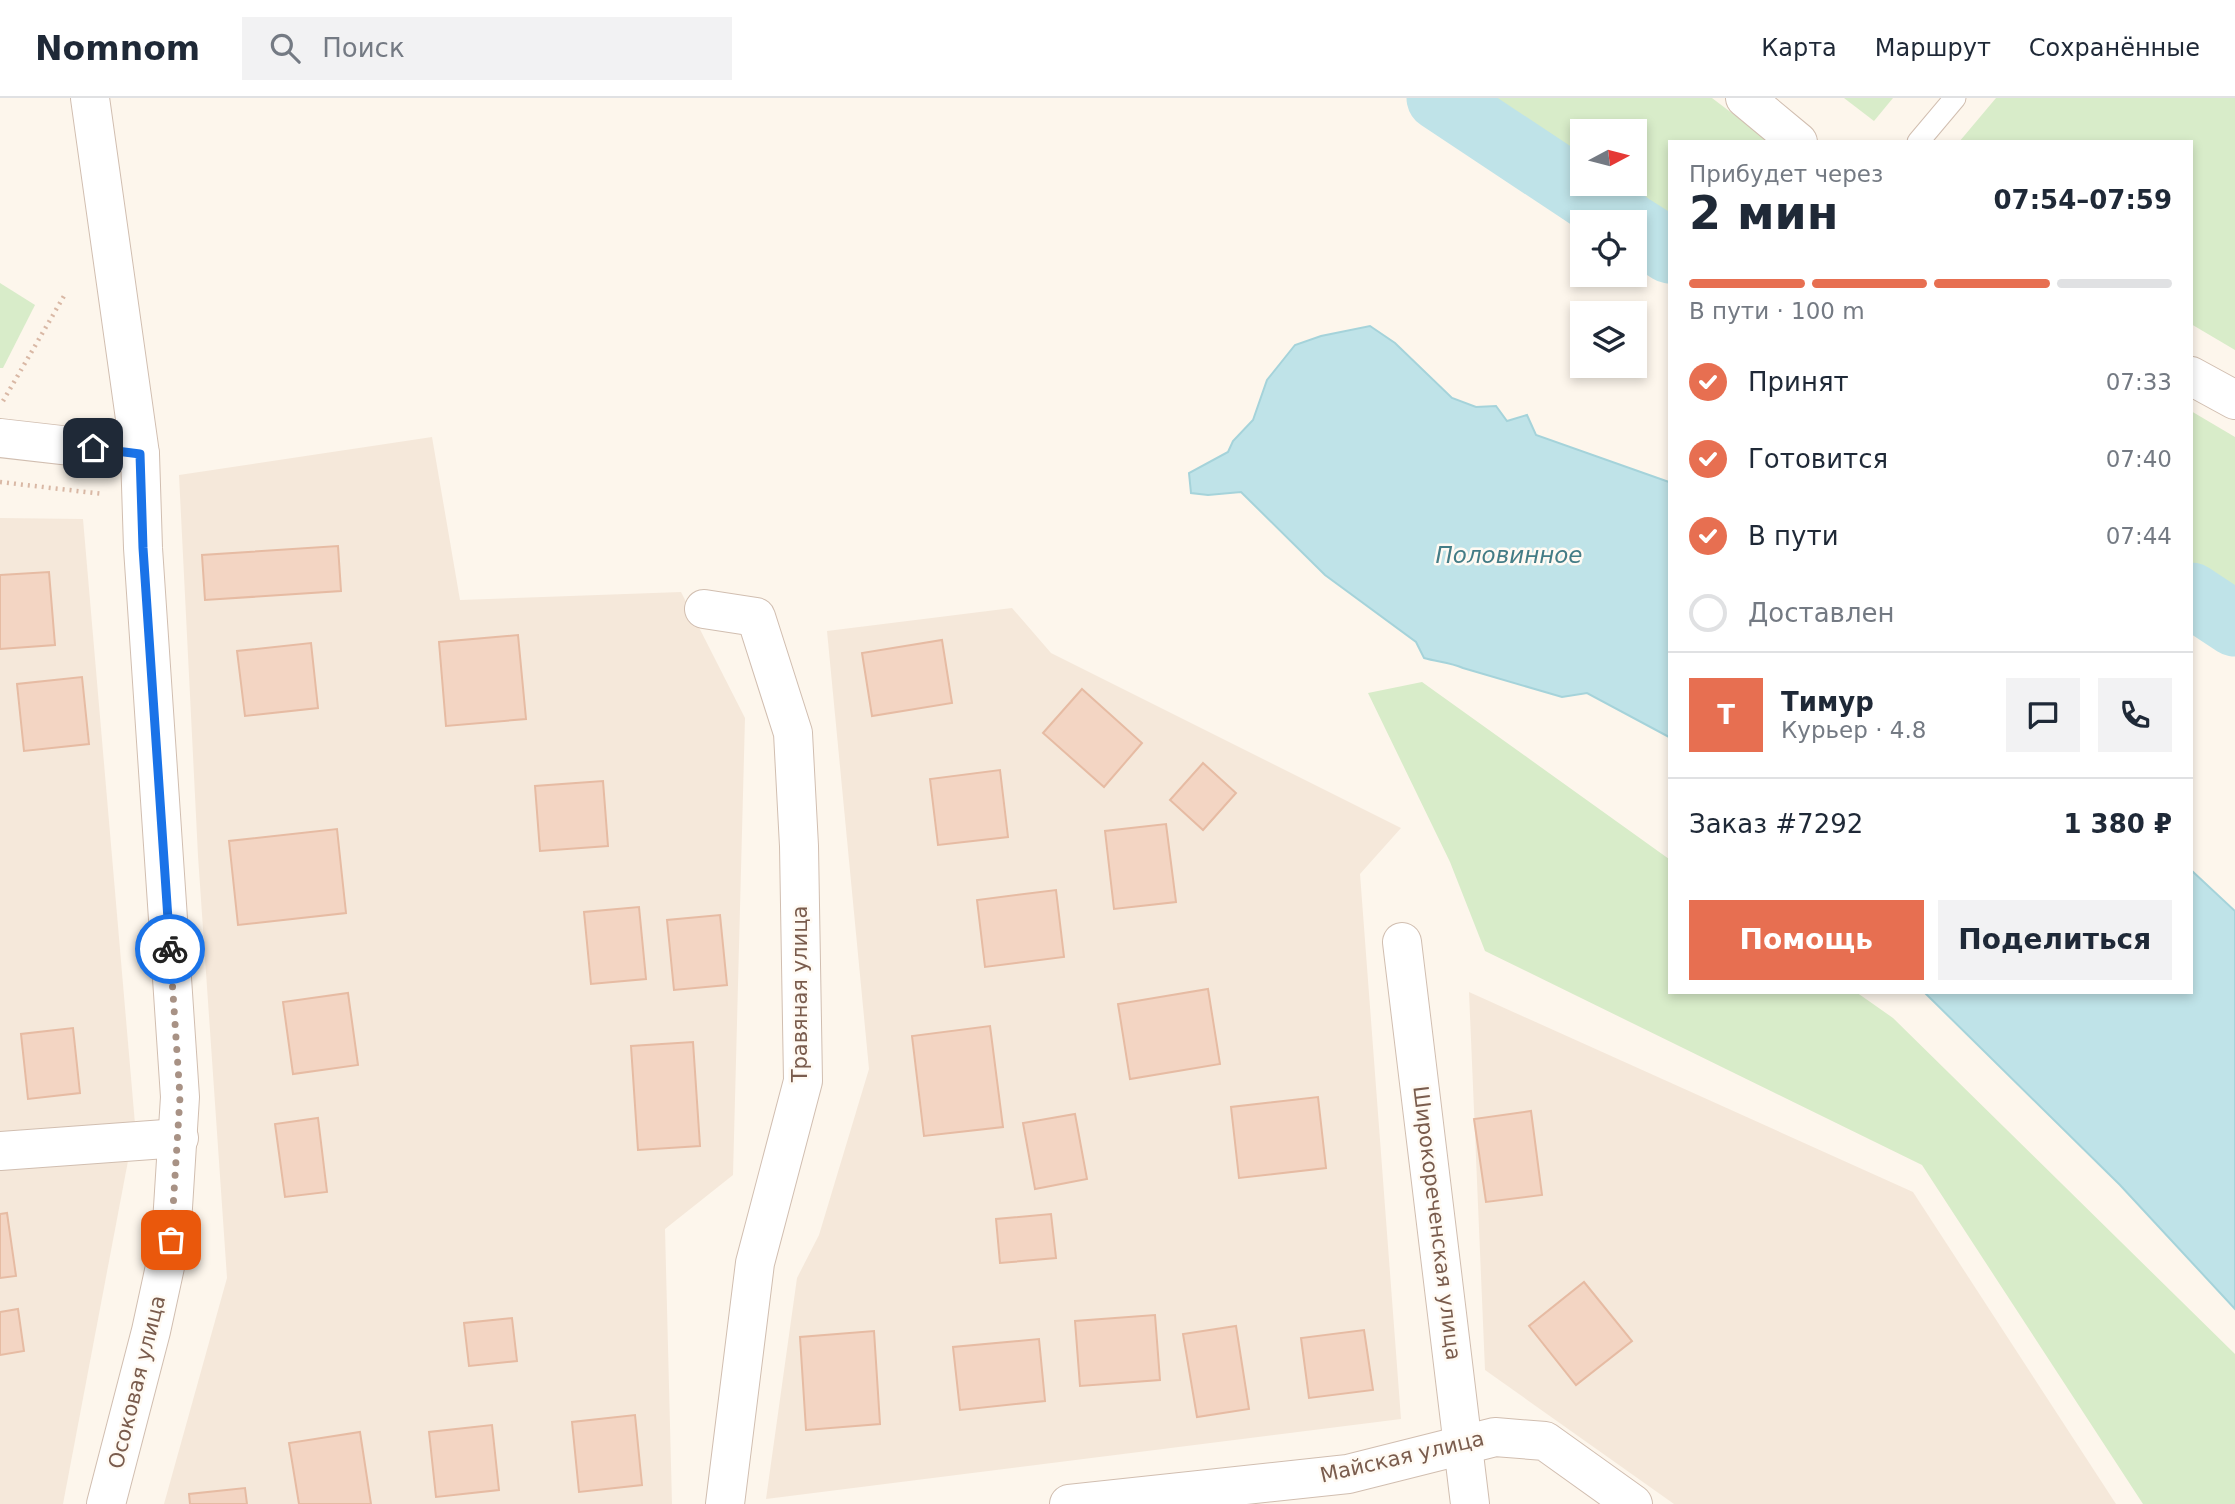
<!DOCTYPE html>
<html lang="ru">
<head>
<meta charset="utf-8">
<style>
  body { margin:0; font-family:"DejaVu Sans",sans-serif; background:#f2f2f3; color:#1f2937; height:100vh; display:flex; flex-direction:column; font-size:26px; white-space:nowrap }
  * { box-sizing:border-box; margin:0 }
  p { font-size:23px; color:#747a83 }
  .icon { flex:none; width:38px; height:38px; fill:none; stroke:currentColor; stroke-width:2; stroke-linecap:round; stroke-linejoin:round }
  .map { position:relative; flex:1; overflow:hidden }
  .side { position:absolute; left:1668px; top:42px; width:525px; height:854px; display:flex; flex-direction:column; background:#fff; border-radius:0px; box-shadow:0 4px 10px #0003 }
  .side>* { flex:none }
  .needle { width:46px; rotate:83deg }
  .controls { position:absolute; left:1570px; top:21px; display:grid; gap:14px }
  .controls a { display:grid; place-items:center; width:77px; height:77px; border-radius:0px; background:#fff; box-shadow:0 4px 10px #0003; font-size:35px }
  .pin { position:absolute; display:grid; place-items:center; width:60px; height:60px; color:#fff; margin:-30px; border-radius:14px; box-shadow:0 4px 10px #0006 }
  .courier { position:absolute; display:grid; place-items:center; width:70px; height:70px; margin:-35px; border:5px solid #1a73e8; border-radius:50%; background:#fff; color:#222; box-shadow:0 2px 9px #0007 }
  .headline em { font-style:normal; font-weight:800 }
  .headline div { display:flex; flex-direction:column-reverse }
  .headline { display:flex; align-items:center; justify-content:space-between; height:119px; padding:0 21px }
  h1 { font-size:46px; font-weight:800; line-height:52px }
  .bar { display:grid; grid-template-columns:repeat(4,1fr); gap:10px 7px; align-content:center; height:84px; padding:0 21px }
  .bar i { height:9px; border-radius:5px; background:#e0e1e3 }
  .bar .on { background:#e76f51 }
  .bar p { grid-column:span 4 }
  .line { display:flex; align-items:center; gap:18px; padding:0 21px; border-top:2px solid #e0e1e3 }
  .line div { flex:1 }
  .round { display:grid; place-items:center; flex:none; width:74px; height:74px; border-radius:0px; background:#f2f2f3 }
  ol { padding:0 21px; list-style:none }
  li { display:flex; align-items:center; gap:21px; height:77px }
  li p { margin-inline-start:auto }
  li .icon { padding:7px; border-radius:50%; background:#e76f51; color:#fff; stroke-width:4 }
  li:last-child { color:#747a83 }
  li i { width:38px; height:38px; border:4px solid #e0e1e3; border-radius:50% }
  .cta { display:flex; gap:14px; margin-top:auto; padding:14px 21px }
  .cta a { flex:1; height:80px; border-radius:0px; background:#e76f51; color:#fff; font-size:28px; font-weight:800; line-height:80px; text-align:center }
  .cta a+a { background:#f2f2f3; color:#1f2937 }
  header { display:flex; align-items:center; gap:42px; box-sizing:border-box; height:98px; padding:0 35px; background:#fff; border-bottom:2px solid #e0e1e3 }
  header strong { font-size:33px }
  nav { display:flex; gap:38px; margin-inline-start:auto; font-size:24px }
  .search { width:490px; height:63px; background:#f2f2f3; display:flex; align-items:center; gap:18px; box-sizing:border-box; padding:0 24px; border-radius:0px; color:#747a83; font-size:26px }
  .map>svg:first-child { display:block }
  .residential { fill:#f5e8da }
  .green { fill:#d8ecc9 }
  .water { fill:#bfe3e8; stroke:#a5d3da; stroke-width:2 }
  .lines { fill:none; stroke-linecap:round; stroke-linejoin:round }
  .river { stroke:#bfe3e8; stroke-width:65 }
  .building { fill:#f3d5c3; stroke:#e6bba3; stroke-width:2 }
  .service-casing { stroke:#d1beb0; stroke-width:23 }
  .minor-casing { stroke:#d1beb0; stroke-width:40 }
  .path { stroke:#d9b8a5; stroke-width:4.5; stroke-dasharray:2 5; stroke-linecap:butt }
  .service { stroke:#fff; stroke-width:21 }
  .minor { stroke:#fff; stroke-width:38 }
  .done { stroke:#a89285; stroke-width:7; stroke-dasharray:0 12.6 }
  .route { stroke:#1a73e8; stroke-width:9 }
  .labels { text-anchor:middle; stroke-width:5; stroke-linejoin:round; paint-order:stroke }
  .street-label { font-size:21px; fill:#7a5c4d; stroke:#fffaf3 }
  .water-label { font-size:23px; font-style:italic; fill:#437c86; stroke:#fffaf3 }
</style>
</head>
<body>
<header>
<strong>Nomnom</strong>
<div class="search"><svg class="icon" aria-label="search" viewBox="0 0 24 24"><circle cx="10" cy="10" r="6"/><path d="M15 15l6 6"/></svg>Поиск</div>
<nav><a>Карта</a><a>Маршрут</a><a>Сохранённые</a></nav>
</header>
<div class="map">
<svg width="2235" height="1406" viewBox="0 0 2235 1406">
  <rect width="100%" height="100%" fill="#fdf6ec"/>
  <!-- residential -->
  <g class="residential">
    <polygon points="432,339 460,502 681,494 745,620 733,1077 665,1131 672,1406 164,1406 227,1180 198,758 179,377"/>
    <polygon points="0,420 83,421 135,1026 63,1406 0,1406"/>
    <polygon points="1012,510 1051,555 1401,730 1360,776 1401,1321 766,1401 797,1180 819,1137 869,971 827,533"/>
    <polygon points="1469,894 1913,1094 2116,1406 1674,1406 1485,1272"/>
  </g>
  <!-- green -->
  <g class="green">
    <polygon points="1479,0 1712,0 1770,44 1670,44 1669,128 1607,86 1634,86 1634,33 1582,33 1582,69"/>
    <polygon points="1844,0 1893,0 1874,23"/>
    <polygon points="1996,0 2235,0 2235,252 2191,226 2191,44 1959,44"/>
    <polygon points="0,185 35,207 3,270 0,270"/>
    <polygon points="2191,313 2235,339 2235,493 2191,466"/>
    <polygon points="1422,584 1669,761 1670,894 1856,894 1893,920 2235,1256 2235,1406 2143,1406 1922,1067 1485,853 1450,764 1368,595"/>
  </g>
  <!-- water -->
  <g class="water">
    <path d="M1370,228L1395,245L1452,300L1476,309L1496,308L1507,323L1527,317L1536,337L1669,384V639L1587,595L1562,599L1463,570C1450,564 1438,564 1424,560L1416,544L1325,477L1241,394L1208,397L1191,395L1189,375L1228,354L1233,343L1253,322L1267,282L1295,247L1321,238Z"/>
    <polygon points="2191,772 2235,813 2235,1211 2120,1087 1924,894 2191,894"/>
  </g>
  <g class="lines">
    <!-- river -->
    <g class="river">
      <polyline points="1439,0 1626,124"/>
      <polyline points="1634,130 1670,153"/>
      <polyline points="2191,497 2235,526"/>
    </g>
  </g>
  <!-- building -->
  <g class="building">
    <polygon points="338,448 341,493 205,502 202,457"/>
    <polygon points="49,474 55,547 0,551 0,477"/>
    <polygon points="518,537 526,621 446,628 439,544"/>
    <polygon points="942,542 952,605 872,618 862,555"/>
    <polygon points="311,545 318,610 245,618 237,553"/>
    <polygon points="82,579 89,646 24,653 17,586"/>
    <polygon points="1082,591 1142,645 1104,689 1043,635"/>
    <polygon points="1203,665 1236,695 1203,732 1170,702"/>
    <polygon points="1000,672 1008,739 938,747 930,681"/>
    <polygon points="603,683 608,748 540,753 535,688"/>
    <polygon points="1166,726 1176,804 1114,811 1105,733"/>
    <polygon points="337,731 346,815 238,827 229,743"/>
    <polygon points="1056,792 1064,859 985,869 977,802"/>
    <polygon points="639,809 646,881 591,886 584,814"/>
    <polygon points="720,817 727,887 674,892 667,822"/>
    <polygon points="1208,891 1220,966 1130,981 1118,906"/>
    <polygon points="348,895 358,967 293,976 283,904"/>
    <polygon points="990,928 1003,1029 924,1038 912,938"/>
    <polygon points="73,930 80,995 28,1001 21,936"/>
    <polygon points="693,944 700,1048 638,1052 631,948"/>
    <polygon points="1318,999 1326,1070 1239,1080 1231,1009"/>
    <polygon points="1531,1013 1542,1097 1486,1104 1474,1021"/>
    <polygon points="1075,1016 1087,1081 1035,1091 1023,1025"/>
    <polygon points="318,1020 327,1094 285,1099 275,1026"/>
    <polygon points="7,1115 16,1178 0,1180 0,1116"/>
    <polygon points="1051,1116 1056,1160 1000,1165 996,1121"/>
    <polygon points="1584,1184 1632,1243 1576,1287 1529,1228"/>
    <polygon points="18,1211 24,1253 0,1257 0,1214"/>
    <polygon points="1155,1217 1160,1282 1080,1288 1075,1223"/>
    <polygon points="512,1220 517,1263 469,1268 464,1225"/>
    <polygon points="1236,1228 1249,1311 1197,1319 1183,1236"/>
    <polygon points="1364,1232 1373,1292 1309,1300 1301,1240"/>
    <polygon points="874,1233 880,1326 806,1332 800,1239"/>
    <polygon points="1039,1241 1045,1303 960,1312 953,1249"/>
    <polygon points="635,1317 642,1387 579,1394 572,1324"/>
    <polygon points="492,1327 499,1392 436,1399 429,1334"/>
    <polygon points="360,1334 371,1406 299,1406 289,1345"/>
    <polygon points="245,1390 247,1406 190,1406 189,1396"/>
  </g>
  <g class="lines">
    <defs>
      <polyline id="service" points="1918,44 1955,0"/>
      <g id="minor">
        <polyline points="90,0 140,356 143,450 180,999 171,1141 151,1233 106,1406"/>
        <polyline points="1745,0 1798,44"/>
        <polyline points="2191,278 2235,302"/>
        <polyline points="0,340 140,356"/>
        <polyline points="704,511 756,519 793,635 799,748 803,983 755,1165 725,1406"/>
        <polyline points="1402,844 1470,1406"/>
        <polyline points="0,1053 179,1040"/>
        <polyline points="1069,1406 1348,1376 1495,1339 1545,1343 1633,1406"/>
      </g>
    </defs>
    <!-- service casing -->
    <use href="#service" class="service-casing"/>
    <!-- minor casing -->
    <use href="#minor" class="minor-casing"/>
    <!-- path -->
    <g class="path">
      <polyline points="3,303 64,198"/>
      <polyline points="0,384 103,396"/>
    </g>
    <!-- service -->
    <use href="#service" class="service"/>
    <!-- minor -->
    <use href="#minor" class="minor"/>
  </g>
  <g class="lines">
    <!-- done -->
    <polyline class="done" points="170,851 180,999 171,1142"/>
    <!-- route -->
    <polyline class="route" points="93,350 140,356 143,450 170,851"/>
  </g>
  <g class="labels">
    <!-- street labels -->
    <g class="street-label">
      <text transform="translate(800 896) rotate(-90)" y="7">Травяная улица</text>
      <text transform="translate(1437 1125) rotate(83)" y="7">Широкореченская улица</text>
      <text transform="translate(137 1284) rotate(-76)" y="7">Осоковая улица</text>
      <text transform="translate(1402 1359) rotate(-13)" y="7">Майская улица</text>
    </g>
    <!-- water labels -->
    <g class="water-label">
      <text x="1509" y="465">Половинное</text>
    </g>
  </g>
</svg>
<div class="controls">
<a><svg class="needle" viewBox="-14 -14 28 28"><path d="M0-13l5 13h-10z" fill="#e53935"/><path d="M0 13l5-13h-10z" fill="#747a83"/></svg></a>
<a><svg class="icon" aria-label="locate" viewBox="0 0 24 24"><circle cx="12" cy="12" r="6"/><path d="M12 2v4M12 18v4M2 12h4M18 12h4"/></svg></a>
<a><svg class="icon" aria-label="layers" viewBox="0 0 24 24"><path d="M12 4l9 5-9 5-9-5zM3 14l9 5 9-5"/></svg></a>
</div>
<div class="pin" style="left:171px;top:1142px;background:#ea580c"><svg class="icon" aria-label="bag" viewBox="0 0 24 24"><path d="M5 8h14l-1 12H6zM9 8a3 3 0 0 1 6 0"/></svg></div>
<div class="pin" style="left:93px;top:350px;background:#1f2937"><svg class="icon" aria-label="home" viewBox="0 0 24 24"><path d="M3 11l9-7 9 7M6 9v11h12V9"/></svg></div>
<div class="courier" style="left:170px;top:851px"><svg class="icon" aria-label="bike" viewBox="0 0 24 24"><circle cx="6" cy="16" r="4"/><circle cx="18" cy="16" r="4"/><path d="M6 16l4-8h5l3 8M10 8l3 8H6M13 5h3"/></svg></div>
<section class="side">
<div class="headline"><div><h1>2 мин</h1><p>Прибудет через</p></div><em>07:54–07:59</em></div>
<div class="bar"><i class="on"></i><i class="on"></i><i class="on"></i><i></i><p>В пути · 100 m</p></div>
<ol>
<li><svg class="icon" aria-label="check" viewBox="0 0 24 24"><path d="M5 12l5 5 9-10"/></svg>Принят<p>07:33</p></li>
<li><svg class="icon" aria-label="check" viewBox="0 0 24 24"><path d="M5 12l5 5 9-10"/></svg>Готовится<p>07:40</p></li>
<li><svg class="icon" aria-label="check" viewBox="0 0 24 24"><path d="M5 12l5 5 9-10"/></svg>В пути<p>07:44</p></li>
<li><i></i>Доставлен</li>
</ol>
<div class="line" style="height:126px"><b class="round" style="background:#e76f51;color:#fff">Т</b><div><b>Тимур</b><p>Курьер · 4.8</p></div><a class="round"><svg class="icon" aria-label="chat" viewBox="0 0 24 24"><path d="M4 5h16v11H9l-5 4z"/></svg></a><a class="round"><svg class="icon" aria-label="phone" viewBox="0 0 24 24"><path d="M5 4h4l2 5-3 2q2 4 5 5l2-3 5 2v4C11 20 4 13 5 4z"/></svg></a></div>
<div class="line" style="height:91px"><div>Заказ #7292</div><b>1 380 ₽</b></div>
<div class="cta"><a>Помощь</a><a>Поделиться</a></div>
</section>
</div>
</body>
</html>
